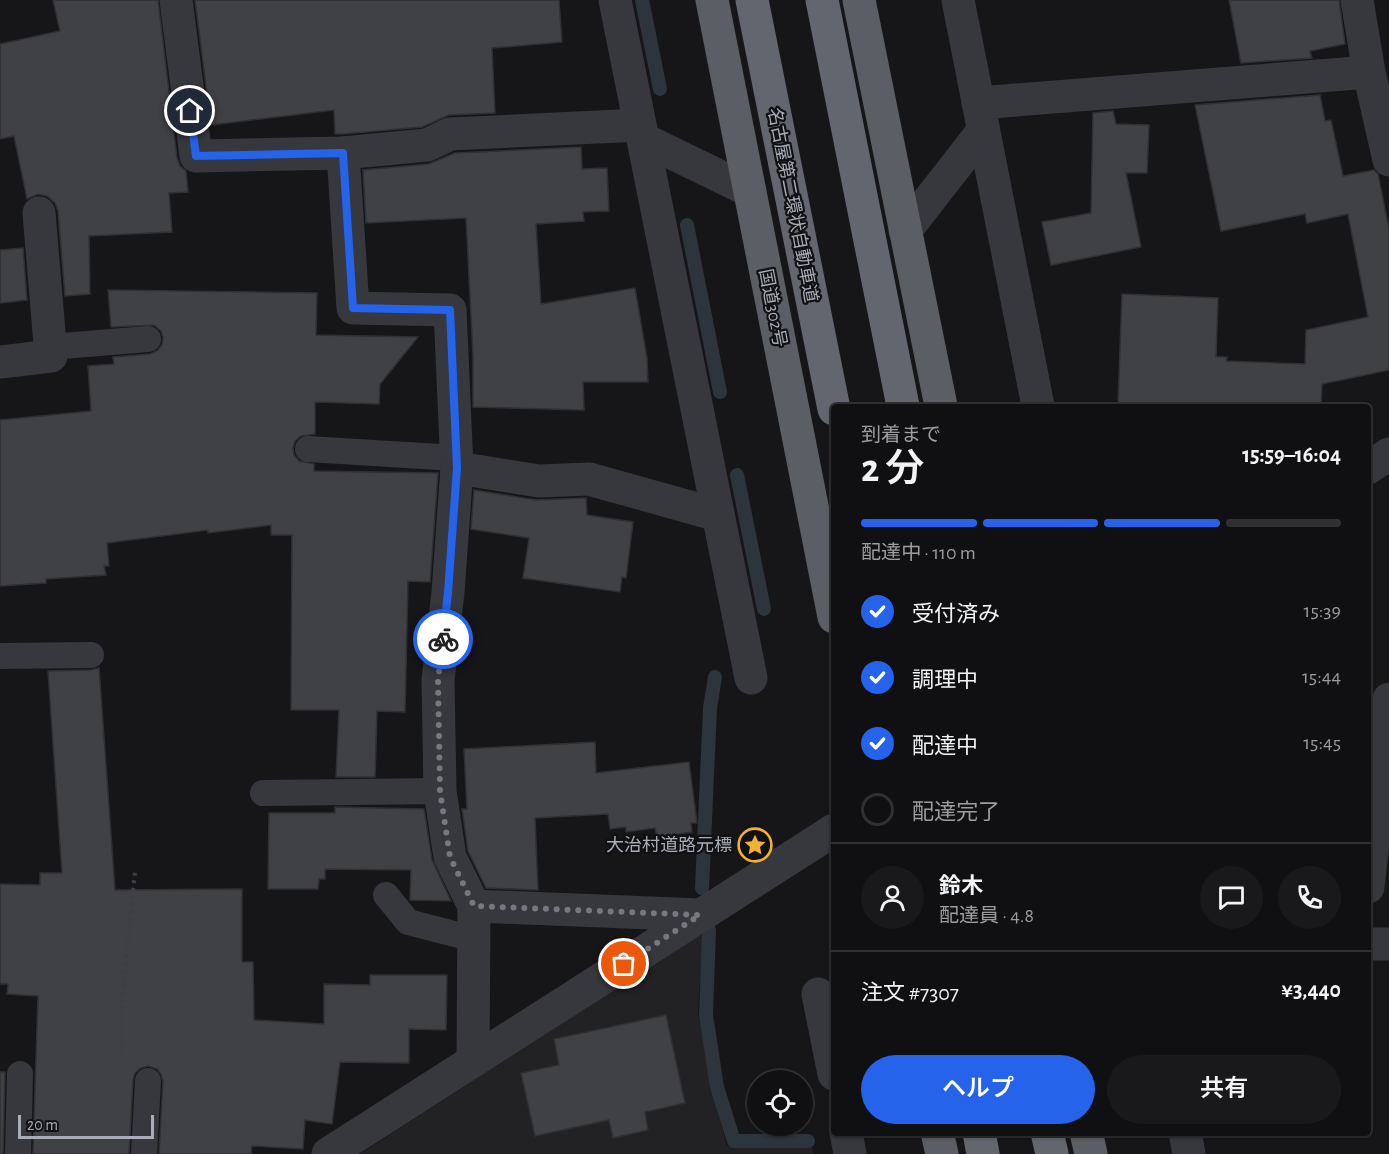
<!DOCTYPE html>
<html lang="ja">
<head>
<meta charset="utf-8">
<style>
  body { margin:0; font-family:"Alegreya Sans","Noto Sans JP",sans-serif; background:#19191b; color:#f1f3f6; height:100vh; display:flex; flex-direction:column; font-size:22px; white-space:nowrap }
  * { box-sizing:border-box; margin:0 }
  p { font-size:20px; color:#9c9d9f }
  .icon { flex:none; width:33px; height:33px; fill:none; stroke:currentColor; stroke-width:2; stroke-linecap:round; stroke-linejoin:round }
  .map { position:relative; flex:1; overflow:hidden }
  .details { position:absolute; left:831px; top:404px; width:540px; height:732px; display:flex; flex-direction:column; background:#101012; border-radius:6px; box-shadow:0 2px 4px #0004,0 0 0 2px #303032 }
  .details>* { flex:none }
  .controls { position:absolute; left:747px; top:1070px; display:grid; gap:12px }
  .controls a { display:grid; place-items:center; width:66px; height:66px; border-radius:50%; background:#101012; box-shadow:0 2px 4px #0004,0 0 0 2px #303032; font-size:30px }
  .scale { position:absolute; left:18px; bottom:15px; width:136px; box-sizing:border-box; padding-left:6px; border:3px solid #a8adb8; border-top:0; font-size:16px; line-height:21px; white-space:nowrap; color:#a8adb8; -webkit-text-stroke:4px #111113; paint-order:stroke }
  .pin { position:absolute; display:grid; place-items:center; width:51px; height:51px; color:#fff; margin:-26px; border:3px solid #fff; border-radius:50%; box-shadow:0 2px 6px #0007 }
  .courier { position:absolute; display:grid; place-items:center; width:60px; height:60px; margin:-30px; border:4px solid #2563eb; border-radius:50%; background:#fff; color:#222; box-shadow:0 2px 8px #0007 }
  .headline em { font-style:normal; font-weight:600 }
  .headline div { display:flex; flex-direction:column-reverse }
  .headline { display:flex; align-items:center; justify-content:space-between; height:102px; padding:0 30px }
  h1 { font-size:39px; font-weight:600; line-height:45px }
  .bar { display:grid; grid-template-columns:repeat(4,1fr); gap:9px 6px; align-content:center; height:72px; padding:0 30px }
  .bar i { height:8px; border-radius:4px; background:#303032 }
  .bar .on { background:#2563eb }
  .bar p { grid-column:span 4 }
  .line { display:flex; align-items:center; gap:15px; padding:0 30px; border-top:2px solid #303032 }
  .line div { flex:1 }
  .round { display:grid; place-items:center; flex:none; width:63px; height:63px; border-radius:32px; background:#19191b }
  ol { padding:0 30px; list-style:none }
  li { display:flex; align-items:center; gap:18px; height:66px }
  li p { margin-inline-start:auto }
  li .icon { padding:6px; border-radius:50%; background:#2563eb; color:#fff; stroke-width:4 }
  li:last-child { color:#9c9d9f }
  li i { width:33px; height:33px; border:3px solid #303032; border-radius:50% }
  .cta { display:flex; gap:12px; margin-top:auto; padding:12px 30px }
  .cta a { flex:1; height:69px; border-radius:36px; background:#2563eb; color:#fff; font-size:24px; font-weight:600; line-height:69px; text-align:center }
  .cta a+a { background:#19191b; color:#f1f3f6 }
  .map>svg:first-child { display:block }
  .built { fill:#222225 }
  .lines { fill:none; stroke-linecap:round; stroke-linejoin:round }
  .stream { stroke:#2c353c; stroke-width:14 }
  .building { fill:#404145; stroke:#303034; stroke-width:1.5 }
  .path { stroke:#3d3f44; stroke-width:4; stroke-dasharray:3 4.5; stroke-linecap:butt }
  .service { stroke:#37383d; stroke-width:26 }
  .minor { stroke:#37383d; stroke-width:33 }
  .trunk { stroke:#5b5e65; stroke-width:33 }
  .motorway { stroke:#63666e; stroke-width:33 }
  .done { stroke:#757880; stroke-width:6; stroke-dasharray:0 10.8 }
  .route { stroke:#2563eb; stroke-width:8 }
  .labels { text-anchor:middle; stroke-width:4.5; stroke-linejoin:round; paint-order:stroke }
  .street-label { font-size:18px; fill:#a8adb8; stroke:#111113 }
  .poi-label { font-size:18px; fill:#a8adb8; stroke:#111113; text-anchor:end }
</style>
</head>
<body>
<div class="map">
<svg width="1389" height="1154" viewBox="0 0 1389 1154">
  <rect width="100%" height="100%" fill="#161618"/>
  <!-- built -->
  <polygon class="built" points="703,932 698,1013 712,1087 727,1146 812,1147 813,1154 360,1154"/>
  <g class="lines">
    <!-- stream -->
    <g class="stream">
      <polyline points="642,0 660,89"/>
      <polyline points="687,225 720,392"/>
      <polyline points="737,475 764,609"/>
      <polyline points="702,888 710,708 715,677"/>
      <polyline points="709,930 706,1015 717,1087 734,1141 808,1141"/>
    </g>
  </g>
  <!-- building -->
  <g class="building">
    <polygon points="53,0 158,0 177,158 180,166 186,171 188,192 169,193 172,232 89,236 90,294 65,296 58,211 55,203 47,196 38,194 27,199 14,136 0,139 0,44 60,31"/>
    <polygon points="195,0 559,0 562,42 492,48 495,113 449,115 422,127 342,134 335,134 334,110 211,125"/>
    <polygon points="1229,0 1339,0 1345,44 1310,51 1312,58 1241,63"/>
    <polygon points="1320,95 1325,121 1331,120 1343,176 1374,170 1378,174 1389,229 1389,370 1322,384 1321,406 1194,406 1118,404 1122,294 1218,298 1216,357 1227,357 1226,361 1305,364 1306,330 1368,317 1348,214 1307,223 1305,214 1221,231 1195,105"/>
    <polygon points="1113,111 1116,124 1149,125 1147,173 1126,173 1141,247 1051,265 1042,222 1091,213 1093,113"/>
    <polygon points="581,147 582,169 607,168 609,211 583,212 584,221 536,224 541,304 635,288 647,358 648,382 583,382 584,410 473,407 473,356 466,218 366,223 363,170 429,164 455,153"/>
    <polygon points="23,248 27,300 0,303 0,250"/>
    <polygon points="108,290 317,293 316,335 418,337 380,384 379,404 315,402 315,434 301,436 295,441 293,448 294,455 299,461 314,464 314,471 438,473 430,582 408,581 405,712 377,711 375,777 336,777 339,710 291,710 292,535 271,535 271,525 208,533 208,530 107,543 109,566 104,566 106,575 46,579 46,583 0,586 0,420 91,411 88,366 114,364 113,357 150,354 157,351 162,345 163,337 161,331 154,325 111,327"/>
    <polygon points="474,490 536,500 586,498 587,515 633,522 626,578 622,577 620,592 523,578 529,538 471,529"/>
    <polygon points="99,668 115,890 242,889 242,962 253,962 254,1020 324,1024 324,984 370,985 370,975 447,975 446,1030 409,1029 409,1063 340,1062 332,1124 305,1120 303,1149 252,1146 251,1154 159,1154 163,1081 161,1074 157,1069 148,1066 141,1068 135,1073 133,1080 129,1154 33,1154 38,996 7,994 8,984 0,984 0,884 40,885 40,873 62,873 48,671 91,670"/>
    <polygon points="595,742 596,773 689,762 697,823 691,823 692,832 657,837 655,828 626,832 626,827 610,829 608,814 535,818 538,890 486,888 468,851 462,809 467,809 464,749"/>
    <polygon points="335,807 424,809 432,860 451,901 410,900 411,870 325,869 325,879 319,879 318,889 268,889 269,813 335,813"/>
    <polygon points="666,1015 685,1103 645,1112 648,1130 613,1138 609,1120 535,1136 521,1073 559,1065 554,1039"/>
    <polygon points="0,1072 5,1072 3,1154 0,1154"/>
  </g>
  <g class="lines">
    <!-- path -->
    <polyline class="path" points="122,1055 120,1020 135,871"/>
    <!-- service -->
    <g class="service">
      <polyline points="50,347 148,339"/>
      <polyline points="308,449 456,458"/>
      <polyline points="0,656 91,655"/>
      <polyline points="263,793 440,791"/>
      <polyline points="386,895 408,922 474,939"/>
      <polyline points="18,1154 20,1074"/>
      <polyline points="144,1154 148,1081"/>
    </g>
    <!-- minor -->
    <g class="minor">
      <polyline points="176,0 196,156 343,153 427,145 450,134 640,125"/>
      <polyline points="615,0 751,678"/>
      <polyline points="958,0 1038,406"/>
      <polyline points="1357,0 1369,72 1389,160"/>
      <polyline points="978,103 1369,72"/>
      <polyline points="643,139 750,191"/>
      <polyline points="343,153 353,308 450,310 457,468 448,592 438,680 440,791 450,857 474,906 700,915"/>
      <polyline points="905,231 983,131"/>
      <polyline points="0,362 51,356 39,213"/>
      <polyline points="457,468 539,481 589,479 718,515"/>
      <polyline points="1368,468 1389,454"/>
      <polyline points="1368,887 1389,699"/>
      <polyline points="1368,944 1389,944"/>
      <polyline points="818,994 834,1074"/>
      <polyline points="473,1061 474,906"/>
      <polyline points="846,1132 850,1154"/>
      <polyline points="1185,1132 1189,1154"/>
      <polyline points="328,1154 834,830"/>
    </g>
    <!-- trunk -->
    <g class="trunk">
      <polyline points="712,0 834,617"/>
      <polyline points="859,0 941,406"/>
      <polyline points="937,1132 942,1154"/>
      <polyline points="1086,1132 1091,1154"/>
    </g>
    <!-- motorway -->
    <g class="motorway">
      <polyline points="752,0 834,409"/>
      <polyline points="822,0 903,406"/>
      <polyline points="979,1132 983,1154"/>
      <polyline points="1047,1132 1052,1154"/>
    </g>
  </g>
  <g class="lines">
    <!-- done -->
    <polyline class="done" points="443,639 438,680 440,791 450,857 474,906 700,915 624,964"/>
    <!-- route -->
    <polyline class="route" points="190,111 196,156 343,153 353,308 450,310 457,468 448,592 443,639"/>
  </g>
  <!-- icons -->
  <defs>
    <symbol id="sight-ring" viewBox="-11 -11 22 22"><circle r="9.5" fill="#111113" stroke="#f2b134" stroke-width="1.5"/><path d="M0-6L1.8-2.2L6-1.7L2.9 1.2L3.7 5.4L0 3.3L-3.7 5.4L-2.9 1.2L-6-1.7L-1.8-2.2Z" fill="#f2b134"/></symbol>
  </defs>
  <g fill-rule="evenodd">
    <use href="#sight-ring" x="736" y="826" width="38" height="38"/>
  </g>
  <g class="labels">
    <!-- street labels -->
    <g class="street-label">
      <text transform="translate(793 205) rotate(79)" y="6">名古屋第二環状自動車道</text>
      <text transform="translate(773 308) rotate(79)" y="6">国道302号</text>
    </g>
    <!-- poi labels -->
    <g class="poi-label">
      <text x="732" y="851">大治村道路元標</text>
    </g>
  </g>
</svg>
<div class="controls">
<a><svg class="icon" aria-label="locate" viewBox="0 0 24 24"><circle cx="12" cy="12" r="6"/><path d="M12 2v4M12 18v4M2 12h4M18 12h4"/></svg></a>
</div>
<div class="scale">20 m</div>
<div class="pin" style="left:624px;top:964px;background:#ea580c"><svg class="icon" aria-label="bag" viewBox="0 0 24 24"><path d="M5 8h14l-1 12H6zM9 8a3 3 0 0 1 6 0"/></svg></div>
<div class="pin" style="left:190px;top:111px;background:#1f2937"><svg class="icon" aria-label="home" viewBox="0 0 24 24"><path d="M3 11l9-7 9 7M6 9v11h12V9"/></svg></div>
<div class="courier" style="left:443px;top:639px"><svg class="icon" aria-label="bike" viewBox="0 0 24 24"><circle cx="6" cy="16" r="4"/><circle cx="18" cy="16" r="4"/><path d="M6 16l4-8h5l3 8M10 8l3 8H6M13 5h3"/></svg></div>
<section class="details">
<div class="headline"><div><h1>2 分</h1><p>到着まで</p></div><em>15:59–16:04</em></div>
<div class="bar"><i class="on"></i><i class="on"></i><i class="on"></i><i></i><p>配達中 · 110 m</p></div>
<ol>
<li><svg class="icon" aria-label="check" viewBox="0 0 24 24"><path d="M5 12l5 5 9-10"/></svg>受付済み<p>15:39</p></li>
<li><svg class="icon" aria-label="check" viewBox="0 0 24 24"><path d="M5 12l5 5 9-10"/></svg>調理中<p>15:44</p></li>
<li><svg class="icon" aria-label="check" viewBox="0 0 24 24"><path d="M5 12l5 5 9-10"/></svg>配達中<p>15:45</p></li>
<li><i></i>配達完了</li>
</ol>
<div class="line" style="height:108px"><a class="round"><svg class="icon" aria-label="person" viewBox="0 0 24 24"><circle cx="12" cy="8" r="4"/><path d="M4 21q1-7 8-7t8 7"/></svg></a><div><b>鈴木</b><p>配達員 · 4.8</p></div><a class="round"><svg class="icon" aria-label="chat" viewBox="0 0 24 24"><path d="M4 5h16v11H9l-5 4z"/></svg></a><a class="round"><svg class="icon" aria-label="phone" viewBox="0 0 24 24"><path d="M5 4h4l2 5-3 2q2 4 5 5l2-3 5 2v4C11 20 4 13 5 4z"/></svg></a></div>
<div class="line" style="height:78px"><div>注文 #7307</div><b>¥3,440</b></div>
<div class="cta"><a>ヘルプ</a><a>共有</a></div>
</section>
</div>
</body>
</html>
